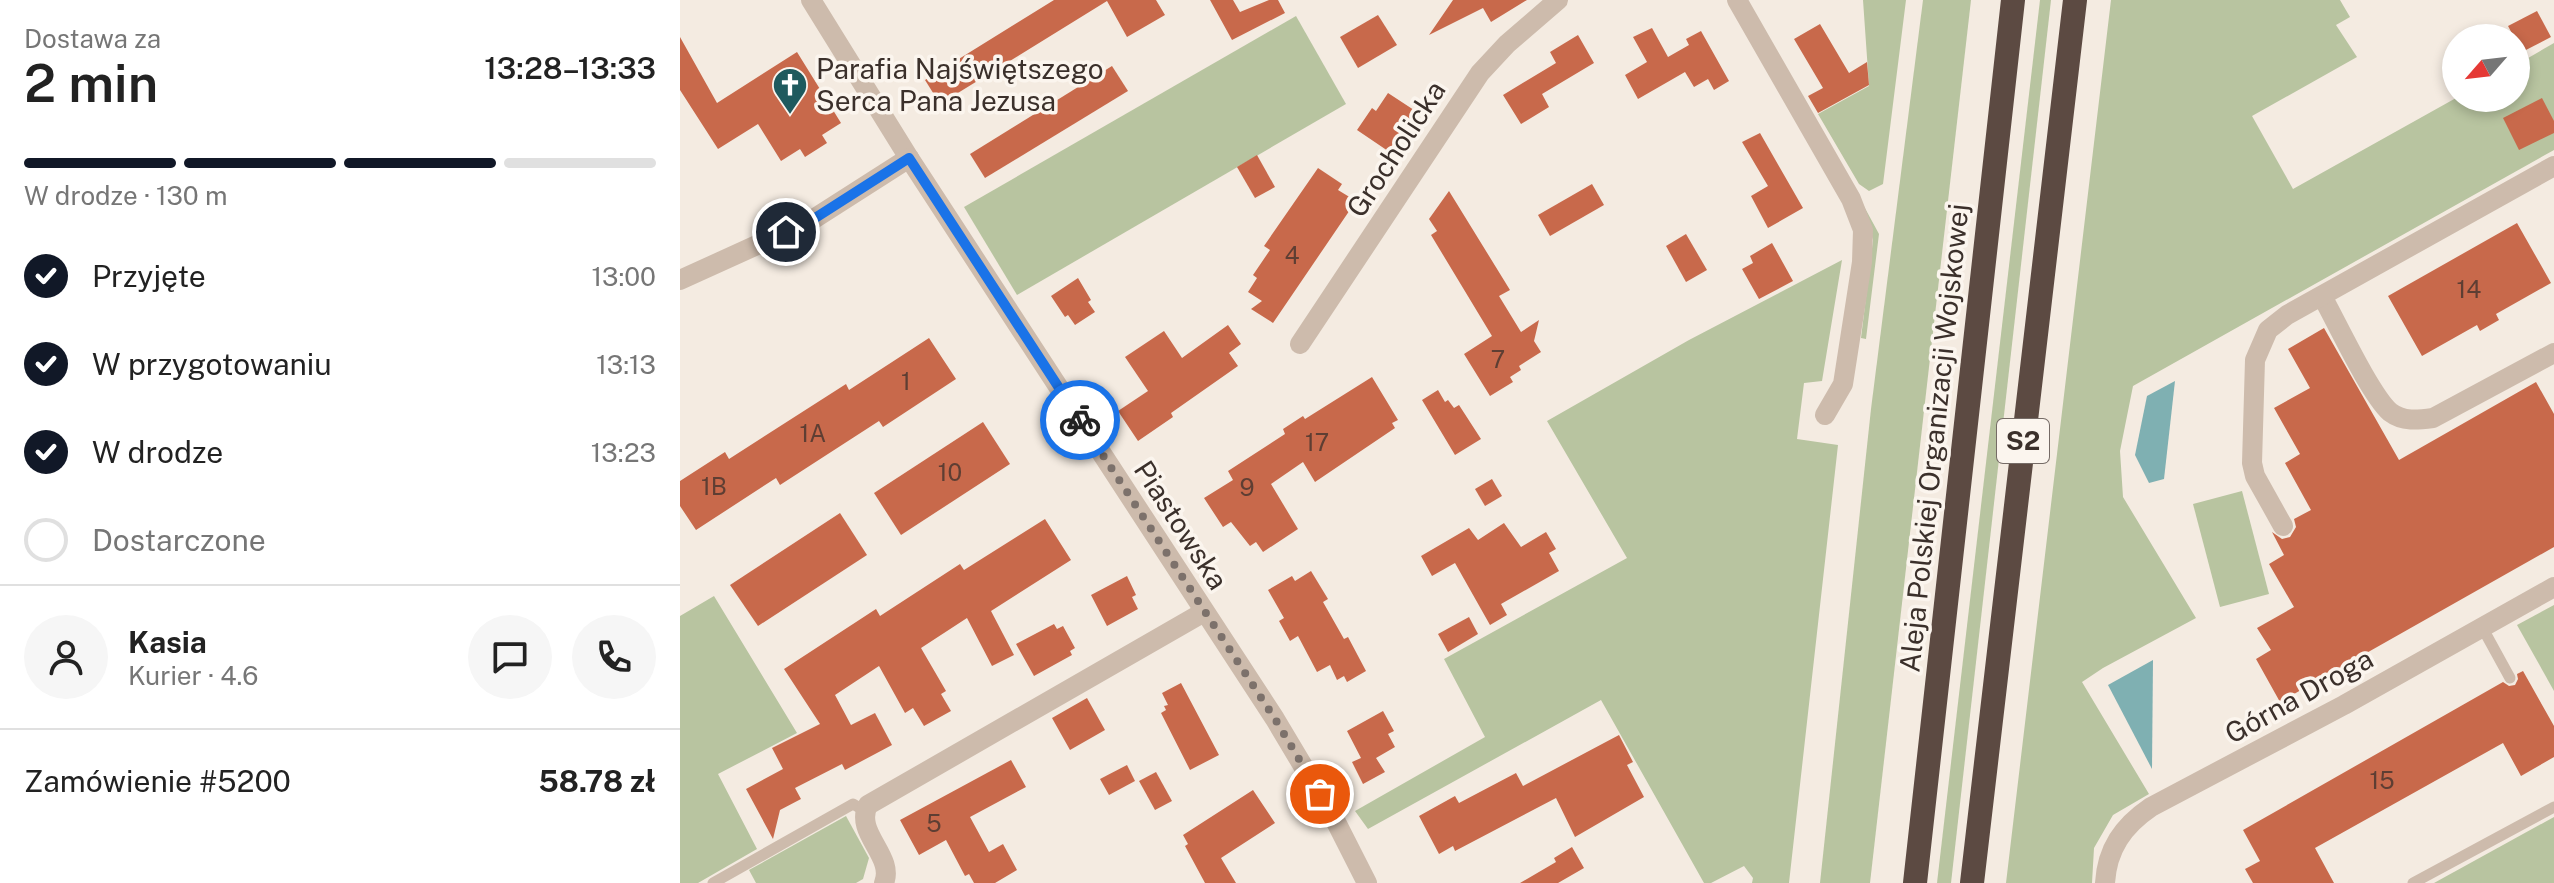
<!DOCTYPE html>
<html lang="pl">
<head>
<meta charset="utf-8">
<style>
  body { margin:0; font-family:"Public Sans",sans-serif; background:#f6f6f6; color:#222; height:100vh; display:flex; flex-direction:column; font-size:30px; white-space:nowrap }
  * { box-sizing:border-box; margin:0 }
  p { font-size:26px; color:#767676 }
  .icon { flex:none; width:44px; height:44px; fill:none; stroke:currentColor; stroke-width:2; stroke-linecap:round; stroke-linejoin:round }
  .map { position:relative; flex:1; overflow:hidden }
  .drawer { display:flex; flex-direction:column; background:#fff; width:680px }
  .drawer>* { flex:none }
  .needle { width:52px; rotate:242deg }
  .buttons { position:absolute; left:1762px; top:24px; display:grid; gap:16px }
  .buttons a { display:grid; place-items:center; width:88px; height:88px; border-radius:50%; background:#fff; box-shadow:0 4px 12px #0003; font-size:40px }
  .pin { position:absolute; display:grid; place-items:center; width:68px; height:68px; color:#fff; margin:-34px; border:4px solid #fff; border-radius:50%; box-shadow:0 2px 8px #0007 }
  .courier { position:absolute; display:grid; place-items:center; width:80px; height:80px; margin:-40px; border:6px solid #1a73e8; border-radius:50%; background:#fff; color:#222; box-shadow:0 2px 10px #0007 }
  .head em { font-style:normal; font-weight:600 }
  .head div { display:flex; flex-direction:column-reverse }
  .head { display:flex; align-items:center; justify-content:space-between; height:136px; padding:0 24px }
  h1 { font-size:52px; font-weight:600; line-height:60px }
  .bar { display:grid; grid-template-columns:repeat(4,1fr); gap:12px 8px; align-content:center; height:96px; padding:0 24px }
  .bar i { height:10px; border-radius:6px; background:#e0e0e0 }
  .bar .active { background:#111827 }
  .bar p { grid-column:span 4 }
  .line { display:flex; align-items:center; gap:20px; padding:0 24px; border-top:2px solid #e0e0e0 }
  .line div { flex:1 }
  .round { display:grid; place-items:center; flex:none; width:84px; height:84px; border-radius:42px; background:#f6f6f6 }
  ol { padding:0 24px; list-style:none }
  li { display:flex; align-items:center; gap:24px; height:88px }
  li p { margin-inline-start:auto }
  li .icon { padding:8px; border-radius:50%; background:#111827; color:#fff; stroke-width:4 }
  li:last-child { color:#767676 }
  li i { width:44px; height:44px; border:4px solid #e0e0e0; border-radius:50% }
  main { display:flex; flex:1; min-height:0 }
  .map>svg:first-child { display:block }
  .green { fill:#b8c4a0 }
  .water { fill:#7fb0b2 }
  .building { fill:#c8694b }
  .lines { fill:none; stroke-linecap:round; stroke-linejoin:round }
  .service { stroke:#cdbbac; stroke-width:11 }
  .minor { stroke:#cdbbac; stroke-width:20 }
  .motorway { stroke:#5c4a42; stroke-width:24 }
  .done { stroke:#7c716b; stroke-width:8; stroke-dasharray:0 14.4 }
  .route { stroke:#1a73e8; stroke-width:10 }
  .labels { text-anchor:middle; stroke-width:7; stroke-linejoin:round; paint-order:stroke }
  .number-label { font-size:24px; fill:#5e3e33 }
  .shield { fill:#fbf5ee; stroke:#756b66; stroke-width:2 }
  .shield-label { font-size:26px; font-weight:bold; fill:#3b302b }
  .poi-label { font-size:28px; fill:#3b302b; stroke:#fbf5ee; text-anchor:start }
  .street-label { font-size:28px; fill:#3b302b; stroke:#fbf5ee }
</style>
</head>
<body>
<main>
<section class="drawer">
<div class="head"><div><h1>2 min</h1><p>Dostawa za</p></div><em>13:28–13:33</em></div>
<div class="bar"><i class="active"></i><i class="active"></i><i class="active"></i><i></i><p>W drodze · 130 m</p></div>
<ol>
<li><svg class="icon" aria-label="check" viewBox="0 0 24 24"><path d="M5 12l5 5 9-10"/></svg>Przyjęte<p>13:00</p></li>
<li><svg class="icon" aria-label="check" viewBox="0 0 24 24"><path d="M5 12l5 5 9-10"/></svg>W przygotowaniu<p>13:13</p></li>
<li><svg class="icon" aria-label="check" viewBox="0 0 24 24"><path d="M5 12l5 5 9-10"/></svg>W drodze<p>13:23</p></li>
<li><i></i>Dostarczone</li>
</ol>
<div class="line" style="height:144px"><a class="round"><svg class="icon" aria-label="person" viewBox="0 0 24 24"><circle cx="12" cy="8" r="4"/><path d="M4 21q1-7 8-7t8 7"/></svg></a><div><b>Kasia</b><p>Kurier · 4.6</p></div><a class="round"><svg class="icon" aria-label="chat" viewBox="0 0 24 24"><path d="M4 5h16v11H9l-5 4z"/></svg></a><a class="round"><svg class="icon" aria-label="phone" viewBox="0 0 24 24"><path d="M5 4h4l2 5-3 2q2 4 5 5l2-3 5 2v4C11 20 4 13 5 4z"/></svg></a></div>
<div class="line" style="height:104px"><div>Zamówienie #5200</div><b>58.78 zł</b></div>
</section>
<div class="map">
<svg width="1874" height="883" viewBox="0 0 1874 883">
  <rect width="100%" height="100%" fill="#f4ebe1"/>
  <!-- green -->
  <g class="green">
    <polygon points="1183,0 1226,0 1203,184 1189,191 1179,184 1138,114 1189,86"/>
    <polygon points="1243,0 1291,0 1190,883 1140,883 1191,409"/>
    <polygon points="1360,0 1371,0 1271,883 1257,883"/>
    <polygon points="1431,0 1660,0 1670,17 1656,25 1677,57 1572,116 1613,189 1776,98 1836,98 1836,65 1874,43 1874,150 1453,386 1440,451 1443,497 1516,618 1423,668 1402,682 1469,794 1433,815 1414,848 1412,883 1326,883"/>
    <polygon points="616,16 666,104 337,295 284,207"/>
    <polygon points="1180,199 1199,234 1186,339 1181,338 1193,240"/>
    <polygon points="1162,260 1142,381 1124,383 1117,439 1158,445 1109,883 1072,883 1073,878 1064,866 1031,883 1024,883 921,700 688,829 675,811 805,737 764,659 947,558 867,421 1009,340"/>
    <polygon points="1562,491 1589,594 1540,607 1513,504"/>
    <polygon points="34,596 117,733 38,774 77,849 18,883 0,883 0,616"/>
    <polygon points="1874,605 1874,691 1837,625"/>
    <polygon points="166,816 189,858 183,879 176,883 76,883 69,870"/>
    <polygon points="1874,817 1874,883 1754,883"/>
  </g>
  <!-- water -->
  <g class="water">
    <polygon points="1495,381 1484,479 1469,483 1455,455 1467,396"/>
    <polygon points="1473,660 1472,769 1428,685"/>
  </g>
  <!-- building -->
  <g class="building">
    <polygon points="374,0 476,0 485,15 447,37 427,1 260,104 245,80"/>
    <polygon points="530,0 553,0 560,12 589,0 598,0 605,13 552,40"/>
    <polygon points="773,0 847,0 811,22 803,8 749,35"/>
    <polygon points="1857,11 1871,37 1842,52 1828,26"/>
    <polygon points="698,15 717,45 678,68 660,37"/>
    <polygon points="1140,24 1169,73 1187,62 1189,85 1138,113 1128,96 1143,88 1114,39"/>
    <polygon points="972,28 988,57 1009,45 1006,39 1021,31 1049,81 1034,90 1028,79 1014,87 1005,72 958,99 945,75 967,62 953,37"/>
    <polygon points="898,35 914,63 862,94 869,107 841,124 823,95 876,63 870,52"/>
    <polygon points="0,37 37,103 117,52 161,123 142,135 147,143 125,157 120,149 101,161 78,124 38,149 0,90"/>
    <polygon points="432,66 448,91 305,178 290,154"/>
    <polygon points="708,93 737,112 708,151 677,130 692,108 696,111"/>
    <polygon points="1862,98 1874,121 1874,133 1839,150 1823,118"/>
    <polygon points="1080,133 1123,208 1088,228 1071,196 1088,186 1062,142"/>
    <polygon points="577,155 595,187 575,198 557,167"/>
    <polygon points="638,168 662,184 658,190 676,201 593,323 571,309 582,301 568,292 577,278 573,275 590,250 584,246"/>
    <polygon points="912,184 924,205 870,236 858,215"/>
    <polygon points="769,191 830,290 819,296 841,332 859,320 854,341 861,352 839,366 841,370 830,377 833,382 810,396 784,354 812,336 751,235 757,231 749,219"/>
    <polygon points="1837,223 1871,283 1816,314 1819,320 1800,331 1797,325 1742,356 1708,296"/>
    <polygon points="1006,234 1027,270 1006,282 986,246"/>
    <polygon points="1092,243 1113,281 1079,299 1062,269 1073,263 1070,256"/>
    <polygon points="398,278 411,300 408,302 415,312 395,325 388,315 385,317 371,296"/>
    <polygon points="548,325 561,344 549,353 558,366 491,413 493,417 458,441 438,411 468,391 445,357 484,331 502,358"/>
    <polygon points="1644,328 1719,460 1856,382 1874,414 1874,547 1600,702 1576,659 1591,650 1577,628 1614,607 1589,564 1604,555 1592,532 1602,539 1610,537 1616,527 1614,519 1631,510 1605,463 1620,454 1594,408 1630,388 1608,349"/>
    <polygon points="249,338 276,379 203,427 199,421 100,485 96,478 16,530 0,506 0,481 45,452 49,459 166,384 169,390"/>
    <polygon points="692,377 718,420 712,423 715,428 635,482 623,462 591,484 618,529 583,552 576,542 570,546 551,522 543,527 524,498 553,480 548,471 605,434 603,429 623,416 625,419"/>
    <polygon points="758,390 765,402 768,400 774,408 779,405 801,439 775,455 742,400"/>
    <polygon points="303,422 330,464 221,535 194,493"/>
    <polygon points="812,479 822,496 805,506 795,489"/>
    <polygon points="160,513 187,555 78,626 50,585"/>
    <polygon points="365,519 391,560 311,611 334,655 312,666 287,618 241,648 266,691 261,694 271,711 244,726 233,708 225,713 199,666 155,695 171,725 195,713 212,745 165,770 162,764 115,788 121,799 100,810 93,839 66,789 103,769 92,748 140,724 104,669 196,609 200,616 280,564 284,570"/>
    <polygon points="824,523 841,547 866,532 876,549 869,553 879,571 821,604 827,615 810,625 775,563 752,576 741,556 789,528 798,540"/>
    <polygon points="631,571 648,599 643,602 664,639 668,637 686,671 667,682 664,676 657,680 650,665 637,672 618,636 610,641 599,621 604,618 588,590 612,576 615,581"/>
    <polygon points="447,576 456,595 452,597 458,609 427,626 411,595"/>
    <polygon points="789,617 798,634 768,652 758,634"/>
    <polygon points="374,624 377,629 383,626 395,648 390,651 392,655 354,676 336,644"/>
    <polygon points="1843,671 1874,726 1874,757 1841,776 1823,743 1635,848 1654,883 1573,883 1565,869 1580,861 1563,830 1823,682 1829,686 1835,685 1838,679 1837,674"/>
    <polygon points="501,683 539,755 510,770 481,713 486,710 484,706 488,705 482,693"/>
    <polygon points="407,698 425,730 390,750 372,718"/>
    <polygon points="703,711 714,731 708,734 715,747 696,758 705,772 683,784 672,762 681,758 667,731"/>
    <polygon points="939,735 953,762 947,765 964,797 895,837 876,798 775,851 773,846 759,854 739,816 775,796 779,803 836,773 843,786"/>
    <polygon points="331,760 346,787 290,817 309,852 323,844 337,870 315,883 294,883 289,874 285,876 266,840 239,855 220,820"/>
    <polygon points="447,765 455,781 429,795 420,779"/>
    <polygon points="476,772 492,801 475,810 459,781"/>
    <polygon points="573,790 595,823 541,858 556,883 525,883 505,846 508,844 503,835"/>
    <polygon points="892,847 904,868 878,883 840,883 876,862 874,858"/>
  </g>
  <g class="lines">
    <!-- service -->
    <g class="service">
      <polyline points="1802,627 1830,678"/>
      <polyline points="33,883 173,804 185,811"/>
      <polyline points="1733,883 1874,807"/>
    </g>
    <!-- minor -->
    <g class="minor">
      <polyline points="131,0 229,158 595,719 654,818 687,883"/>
      <polyline points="1057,0 1171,199 1183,230 1182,262 1163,384 1145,415"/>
      <polyline points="0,280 132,220 229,158"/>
      <path d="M1642,296C1657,323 1690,394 1710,412C1723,422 1738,420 1753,418L1874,353"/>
      <polyline points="620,344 800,73 827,44 878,0"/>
      <polyline points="1603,526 1575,476 1572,463 1575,360 1588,330 1607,315 1874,166"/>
      <path d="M204,883C215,856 174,833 188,805L524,612"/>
      <path d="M1425,883C1427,849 1443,826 1471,807L1664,705L1874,587"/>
    </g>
    <!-- motorway -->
    <g class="motorway">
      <polyline points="1235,883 1333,0"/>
      <polyline points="1292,883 1395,0"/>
    </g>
  </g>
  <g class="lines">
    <!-- done -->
    <polyline class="done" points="400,420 595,719 640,794"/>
    <!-- route -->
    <polyline class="route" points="106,232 132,220 229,158 400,420"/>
  </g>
  <!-- icons -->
  <defs>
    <symbol id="church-pin" viewBox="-11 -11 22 30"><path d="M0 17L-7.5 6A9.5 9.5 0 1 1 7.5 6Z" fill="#1f5a5e" stroke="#fbf5ee"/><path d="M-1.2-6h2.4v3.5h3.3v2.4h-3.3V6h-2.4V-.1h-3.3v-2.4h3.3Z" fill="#fff"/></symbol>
  </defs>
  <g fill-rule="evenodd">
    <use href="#church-pin" x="90" y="65" width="40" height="54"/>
  </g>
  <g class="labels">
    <!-- number labels -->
    <g class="number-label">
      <text x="612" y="264">4</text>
      <text x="1789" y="298">14</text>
      <text x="818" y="368">7</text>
      <text x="226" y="390">1</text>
      <text x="133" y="442">1A</text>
      <text x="637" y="451">17</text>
      <text x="270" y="481">10</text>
      <text x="34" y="495">1B</text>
      <text x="567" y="496">9</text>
      <text x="1702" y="789">15</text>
      <text x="254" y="832">5</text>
    </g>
    <!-- shield labels -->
    <rect class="shield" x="1317" y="419" width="52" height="44" rx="6"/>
    <g class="shield-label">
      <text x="1343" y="450">S2</text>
    </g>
    <!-- poi labels -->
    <g class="poi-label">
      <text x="136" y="79">Parafia Najświętszego<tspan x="136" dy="32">Serca Pana Jezusa</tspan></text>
    </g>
    <!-- street labels -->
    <g class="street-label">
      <text transform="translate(716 149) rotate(-57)" y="10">Grocholicka</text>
      <text transform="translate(1254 438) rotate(-84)" y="10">Aleja Polskiej Organizacji Wojskowej</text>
      <text transform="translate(501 525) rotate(57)" y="10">Piastowska</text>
      <text transform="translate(1619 696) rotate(-29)" y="10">Górna Droga</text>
    </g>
  </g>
</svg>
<div class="buttons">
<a><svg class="needle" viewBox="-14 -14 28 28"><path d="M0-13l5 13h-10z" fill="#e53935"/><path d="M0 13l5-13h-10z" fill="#767676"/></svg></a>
</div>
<div class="pin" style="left:640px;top:794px;background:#ea580c"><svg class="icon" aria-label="bag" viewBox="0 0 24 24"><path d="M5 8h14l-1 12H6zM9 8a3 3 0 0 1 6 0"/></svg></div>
<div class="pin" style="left:106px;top:232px;background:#1f2937"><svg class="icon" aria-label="home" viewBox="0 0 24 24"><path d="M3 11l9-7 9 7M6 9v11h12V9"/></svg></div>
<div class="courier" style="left:400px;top:420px"><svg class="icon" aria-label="bike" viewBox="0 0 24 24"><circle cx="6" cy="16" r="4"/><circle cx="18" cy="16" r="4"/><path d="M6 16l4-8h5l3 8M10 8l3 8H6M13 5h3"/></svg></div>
</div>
</main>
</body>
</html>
